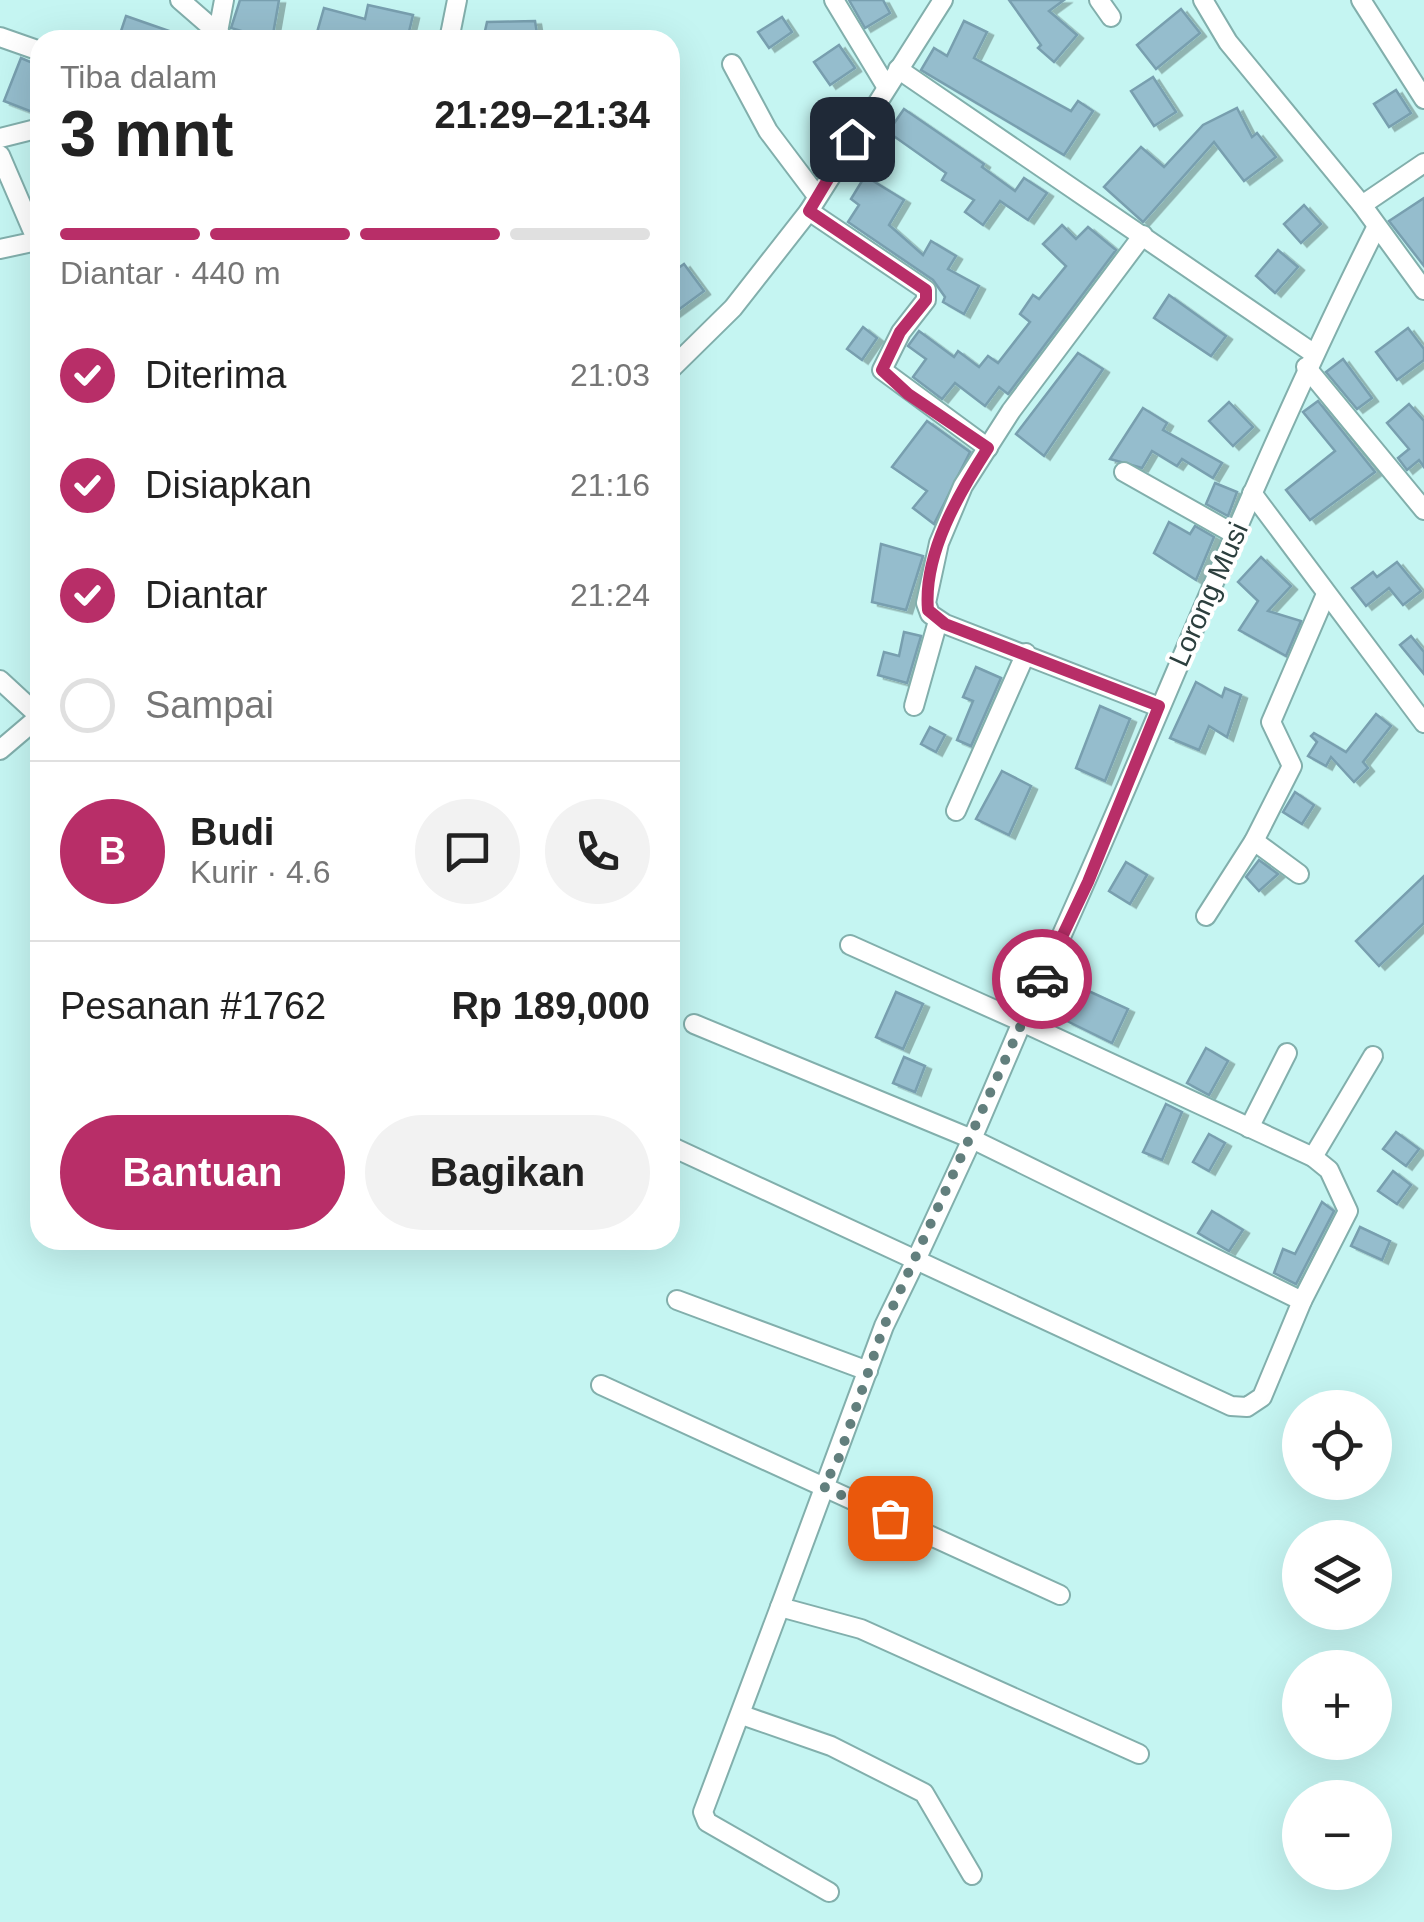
<!DOCTYPE html>
<html lang="id">
<head>
<meta charset="utf-8">
<style>
  body { margin:0; font-family:Arial,sans-serif; background:#f2f2f2; color:#222; height:100vh; display:flex; flex-direction:column; font-size:38px; white-space:nowrap }
  * { box-sizing:border-box; margin:0 }
  p { font-size:32px; color:#767676 }
  .icon { flex:none; width:55px; height:55px; fill:none; stroke:currentColor; stroke-width:2; stroke-linecap:round; stroke-linejoin:round }
  .map { position:relative; flex:1; overflow:hidden }
  .side { position:absolute; left:30px; top:30px; width:650px; height:1220px; display:flex; flex-direction:column; background:#fff; border-radius:30px; box-shadow:0 10px 40px #0002 }
  .side>* { flex:none }
  .fabs { position:absolute; left:1282px; top:1390px; display:grid; gap:20px }
  .fabs a { display:grid; place-items:center; width:110px; height:110px; border-radius:50%; background:#fff; box-shadow:0 10px 40px #0002; font-size:50px }
  .pin { position:absolute; display:grid; place-items:center; width:85px; height:85px; color:#fff; margin:-42px; border-radius:20px; box-shadow:0 5px 15px #0006 }
  .courier { position:absolute; display:grid; place-items:center; width:100px; height:100px; margin:-50px; border:8px solid #b82e68; border-radius:50%; background:#fff; color:#222; box-shadow:0 2px 12px #0007 }
  .summary em { font-style:normal; font-weight:800 }
  .summary div { display:flex; flex-direction:column-reverse }
  .summary { display:flex; align-items:center; justify-content:space-between; height:170px; padding:0 30px }
  h1 { font-size:65px; font-weight:800; line-height:75px }
  .bar { display:grid; grid-template-columns:repeat(4,1fr); gap:15px 10px; align-content:center; height:120px; padding:0 30px }
  .bar i { height:12px; border-radius:8px; background:#e0e0e0 }
  .bar .current { background:#b82e68 }
  .bar p { grid-column:span 4 }
  .line { display:flex; align-items:center; gap:25px; padding:0 30px; border-top:2px solid #e0e0e0 }
  .line div { flex:1 }
  .round { display:grid; place-items:center; flex:none; width:105px; height:105px; border-radius:52px; background:#f2f2f2 }
  ol { padding:0 30px; list-style:none }
  li { display:flex; align-items:center; gap:30px; height:110px }
  li p { margin-inline-start:auto }
  li .icon { padding:10px; border-radius:50%; background:#b82e68; color:#fff; stroke-width:4 }
  li:last-child { color:#767676 }
  li i { width:55px; height:55px; border:5px solid #e0e0e0; border-radius:50% }
  .primary-button { display:flex; gap:20px; margin-top:auto; padding:20px 30px }
  .primary-button a { flex:1; height:115px; border-radius:60px; background:#b82e68; color:#fff; font-size:40px; font-weight:800; line-height:115px; text-align:center }
  .primary-button a+a { background:#f2f2f2; color:#222 }
  .map>svg:first-child { display:block }
  .building { fill:#95bdcd; stroke:#789faf; stroke-width:2.5; filter:url(#shadow) }
  .lines { fill:none; stroke-linecap:round; stroke-linejoin:round }
  .street-casing { stroke:#82afac; stroke-width:22 }
  .street { stroke:#fff; stroke-width:18 }
  .done { stroke:#627f7d; stroke-width:10; stroke-dasharray:0 18 }
  .route { stroke:#b82e68; stroke-width:12 }
  .labels { text-anchor:middle; stroke-width:8; stroke-linejoin:round; paint-order:stroke }
  .street-label { font-size:28px; fill:#2c3f3e; stroke:#fff }
</style>
</head>
<body>
<div class="map">
<svg width="1424" height="1922" viewBox="0 0 1424 1922">
  <defs>
    <filter id="shadow"><feDropShadow dx="6" dy="3.5" stdDeviation="0" flood-color="#0004"/></filter>
  </defs>
  <rect width="100%" height="100%" fill="#c5f5f2"/>
  <!-- building -->
  <g class="building">
    <polygon points="240,0 279,0 272,40 231,28"/>
    <polygon points="849,0 883,0 890,13 865,28"/>
    <polygon points="1009,0 1064,0 1049,11 1077,35 1054,62 1038,48 1041,45"/>
    <polygon points="368,5 413,15 407,40 330,40 316,36 324,8 365,19"/>
    <polygon points="1181,9 1200,33 1156,69 1137,45"/>
    <polygon points="126,16 189,38 189,40 118,40"/>
    <polygon points="782,17 792,32 769,48 758,32"/>
    <polygon points="535,21 538,40 483,40 487,22"/>
    <polygon points="964,21 987,32 974,58 1071,111 1078,101 1093,111 1064,155 921,70 934,48 947,56"/>
    <polygon points="839,45 855,68 830,85 814,62"/>
    <polygon points="21,58 40,66 40,115 4,101"/>
    <polygon points="1153,77 1176,112 1154,126 1131,91"/>
    <polygon points="1396,90 1411,113 1389,127 1374,104"/>
    <polygon points="1237,108 1252,137 1257,133 1276,157 1244,181 1214,142 1143,222 1104,187 1141,147 1164,167 1203,125"/>
    <polygon points="904,109 984,164 982,167 1015,191 1024,178 1047,193 1028,220 1000,201 983,225 965,212 974,200 942,180 946,173 888,132"/>
    <polygon points="865,176 904,200 889,225 923,255 931,241 956,256 948,269 979,286 964,314 943,302 945,297 933,280 848,222 859,205 851,199"/>
    <polygon points="1424,198 1424,266 1389,221"/>
    <polygon points="1304,205 1321,224 1301,243 1284,224"/>
    <polygon points="1062,225 1076,239 1088,227 1116,250 1008,394 999,387 985,406 955,383 942,399 913,377 926,359 908,346 919,331 954,357 958,351 979,367 988,356 998,363 1030,322 1020,314 1033,295 1039,299 1066,266 1043,244"/>
    <polygon points="1278,250 1298,267 1275,293 1256,276"/>
    <polygon points="684,264 704,291 670,316 670,274"/>
    <polygon points="1169,295 1226,336 1211,356 1154,318"/>
    <polygon points="863,327 877,338 862,360 847,349"/>
    <polygon points="1408,328 1424,349 1424,360 1397,380 1376,352"/>
    <polygon points="1078,353 1103,369 1044,456 1016,434"/>
    <polygon points="1343,359 1372,398 1357,409 1326,372"/>
    <polygon points="1318,401 1375,472 1310,520 1286,490 1335,451 1303,412"/>
    <polygon points="1229,402 1253,427 1233,446 1209,421"/>
    <polygon points="1409,404 1424,421 1424,467 1419,460 1407,470 1398,458 1409,449 1387,423"/>
    <polygon points="1143,408 1167,423 1163,430 1222,463 1213,478 1182,459 1177,466 1152,451 1142,468 1110,459"/>
    <polygon points="927,421 970,452 934,524 913,508 927,491 892,467"/>
    <polygon points="1215,483 1237,492 1228,516 1206,504"/>
    <polygon points="1169,522 1190,534 1195,526 1214,537 1196,580 1154,553"/>
    <polygon points="881,544 923,556 906,610 872,602"/>
    <polygon points="1261,557 1291,586 1268,611 1301,621 1286,656 1239,630 1258,601 1238,582"/>
    <polygon points="1397,562 1421,591 1403,605 1389,588 1366,606 1352,588 1373,572 1377,577"/>
    <polygon points="904,632 921,636 907,683 878,675 884,652 899,656"/>
    <polygon points="1411,636 1424,652 1424,674 1400,645"/>
    <polygon points="976,667 1001,678 971,746 957,740 973,701 963,697"/>
    <polygon points="1196,682 1222,697 1225,688 1241,695 1227,737 1209,726 1199,750 1170,738"/>
    <polygon points="1100,706 1130,719 1105,781 1076,768"/>
    <polygon points="1376,714 1391,726 1363,762 1368,768 1354,782 1331,757 1326,766 1308,756 1317,742 1311,736 1314,733 1346,752"/>
    <polygon points="930,727 945,735 936,752 921,744"/>
    <polygon points="1002,771 1031,786 1009,835 976,819"/>
    <polygon points="1295,792 1314,805 1302,824 1283,812"/>
    <polygon points="1259,860 1278,874 1259,891 1246,877"/>
    <polygon points="1126,862 1147,875 1130,904 1109,891"/>
    <polygon points="1424,876 1424,923 1379,966 1356,941"/>
    <polygon points="1082,988 1128,1009 1112,1043 1067,1021"/>
    <polygon points="896,992 923,1004 903,1049 876,1037"/>
    <polygon points="1206,1048 1228,1061 1209,1095 1187,1083"/>
    <polygon points="904,1057 925,1066 915,1092 893,1083"/>
    <polygon points="1166,1104 1182,1112 1162,1160 1143,1152"/>
    <polygon points="1396,1132 1419,1149 1406,1166 1383,1149"/>
    <polygon points="1209,1134 1225,1143 1209,1171 1193,1162"/>
    <polygon points="1393,1171 1411,1185 1397,1204 1378,1191"/>
    <polygon points="1322,1202 1334,1211 1296,1284 1274,1273 1283,1249 1295,1254"/>
    <polygon points="1212,1211 1243,1230 1229,1251 1198,1233"/>
    <polygon points="1360,1227 1390,1241 1382,1260 1351,1246"/>
  </g>
  <g class="lines">
    <defs>
      <g id="street">
        <polyline points="180,0 226,40"/>
        <polyline points="834,0 886,86"/>
        <polyline points="1099,0 1111,17"/>
        <polyline points="1203,0 1228,42 1362,205 1424,290"/>
        <polyline points="1361,0 1424,99"/>
        <polyline points="218,32 224,0"/>
        <polyline points="0,37 40,51"/>
        <polyline points="449,40 457,0"/>
        <polyline points="732,64 768,131 817,196"/>
        <polyline points="898,69 1313,353"/>
        <polyline points="0,138 40,128"/>
        <polyline points="0,155 37,241 0,249"/>
        <polyline points="1362,205 1424,163"/>
        <polyline points="809,211 926,290 926,300 901,332 882,370 988,448"/>
        <polyline points="1143,235 1011,411 963,486 939,543 926,603 930,614 945,624 1159,707"/>
        <polyline points="1306,367 1424,510"/>
        <polyline points="670,370 733,308 809,211 943,0"/>
        <polyline points="1124,472 1234,534"/>
        <polyline points="1252,493 1424,723"/>
        <polyline points="0,680 39,716"/>
        <polyline points="914,706 938,621"/>
        <polyline points="0,750 40,716"/>
        <polyline points="956,811 1026,653"/>
        <polyline points="1254,841 1299,874"/>
        <polyline points="1206,916 1254,841 1292,766 1271,722 1326,594"/>
        <polyline points="850,945 1022,1022 972,1139 1302,1301"/>
        <path d="M694,1024L972,1139L916,1260L1231,1406L1247,1407L1262,1397L1302,1301L1348,1211L1329,1170L1313,1157L1022,1022C1145,759 1246,487 1376,228"/>
        <polyline points="1249,1128 1287,1053"/>
        <polyline points="670,1146 916,1260 884,1326 780,1607 861,1629 1139,1754"/>
        <polyline points="1313,1157 1373,1056"/>
        <polyline points="677,1300 868,1371"/>
        <polyline points="601,1385 1060,1595"/>
        <polyline points="780,1607 703,1812 707,1822 829,1892"/>
        <polyline points="742,1715 831,1746 924,1793 972,1875"/>
      </g>
    </defs>
    <!-- street casing -->
    <use href="#street" class="street-casing"/>
    <!-- street -->
    <use href="#street" class="street"/>
  </g>
  <g class="lines">
    <!-- done -->
    <polyline class="done" points="890,1518 822,1486 836,1466 884,1326 1042,979"/>
    <!-- route -->
    <path class="route" d="M852,139L809,211L926,290V300L900,332L882,370L908,394L988,448C959,493 923,554 928,610L945,624L1159,706L1088,882L1042,979"/>
  </g>
  <g class="labels">
    <!-- street labels -->
    <g class="street-label">
      <text transform="translate(1208 594) rotate(-66)" y="10">Lorong Musi</text>
    </g>
  </g>
</svg>
<div class="fabs">
<a><svg class="icon" aria-label="locate" viewBox="0 0 24 24"><circle cx="12" cy="12" r="6"/><path d="M12 2v4M12 18v4M2 12h4M18 12h4"/></svg></a>
<a><svg class="icon" aria-label="layers" viewBox="0 0 24 24"><path d="M12 4l9 5-9 5-9-5zM3 14l9 5 9-5"/></svg></a>
<a>+</a>
<a>−</a>
</div>
<div class="pin" style="left:890px;top:1518px;background:#ea580c"><svg class="icon" aria-label="bag" viewBox="0 0 24 24"><path d="M5 8h14l-1 12H6zM9 8a3 3 0 0 1 6 0"/></svg></div>
<div class="pin" style="left:852px;top:139px;background:#1f2937"><svg class="icon" aria-label="home" viewBox="0 0 24 24"><path d="M3 11l9-7 9 7M6 9v11h12V9"/></svg></div>
<div class="courier" style="left:1042px;top:979px"><svg class="icon" aria-label="car" viewBox="0 0 24 24"><path d="M5 17H2v-5l4-1 3-4h7l3 4 3 1v5h-3M9 17h6M6 11h13"/><circle cx="7" cy="17" r="2"/><circle cx="17" cy="17" r="2"/></svg></div>
<section class="side">
<div class="summary"><div><h1>3 mnt</h1><p>Tiba dalam</p></div><em>21:29–21:34</em></div>
<div class="bar"><i class="current"></i><i class="current"></i><i class="current"></i><i></i><p>Diantar · 440 m</p></div>
<ol>
<li><svg class="icon" aria-label="check" viewBox="0 0 24 24"><path d="M5 12l5 5 9-10"/></svg>Diterima<p>21:03</p></li>
<li><svg class="icon" aria-label="check" viewBox="0 0 24 24"><path d="M5 12l5 5 9-10"/></svg>Disiapkan<p>21:16</p></li>
<li><svg class="icon" aria-label="check" viewBox="0 0 24 24"><path d="M5 12l5 5 9-10"/></svg>Diantar<p>21:24</p></li>
<li><i></i>Sampai</li>
</ol>
<div class="line" style="height:180px"><b class="round" style="background:#b82e68;color:#fff">B</b><div><b>Budi</b><p>Kurir · 4.6</p></div><a class="round"><svg class="icon" aria-label="chat" viewBox="0 0 24 24"><path d="M4 5h16v11H9l-5 4z"/></svg></a><a class="round"><svg class="icon" aria-label="phone" viewBox="0 0 24 24"><path d="M5 4h4l2 5-3 2q2 4 5 5l2-3 5 2v4C11 20 4 13 5 4z"/></svg></a></div>
<div class="line" style="height:130px"><div>Pesanan #1762</div><b>Rp 189,000</b></div>
<div class="primary-button"><a>Bantuan</a><a>Bagikan</a></div>
</section>
</div>
</body>
</html>
